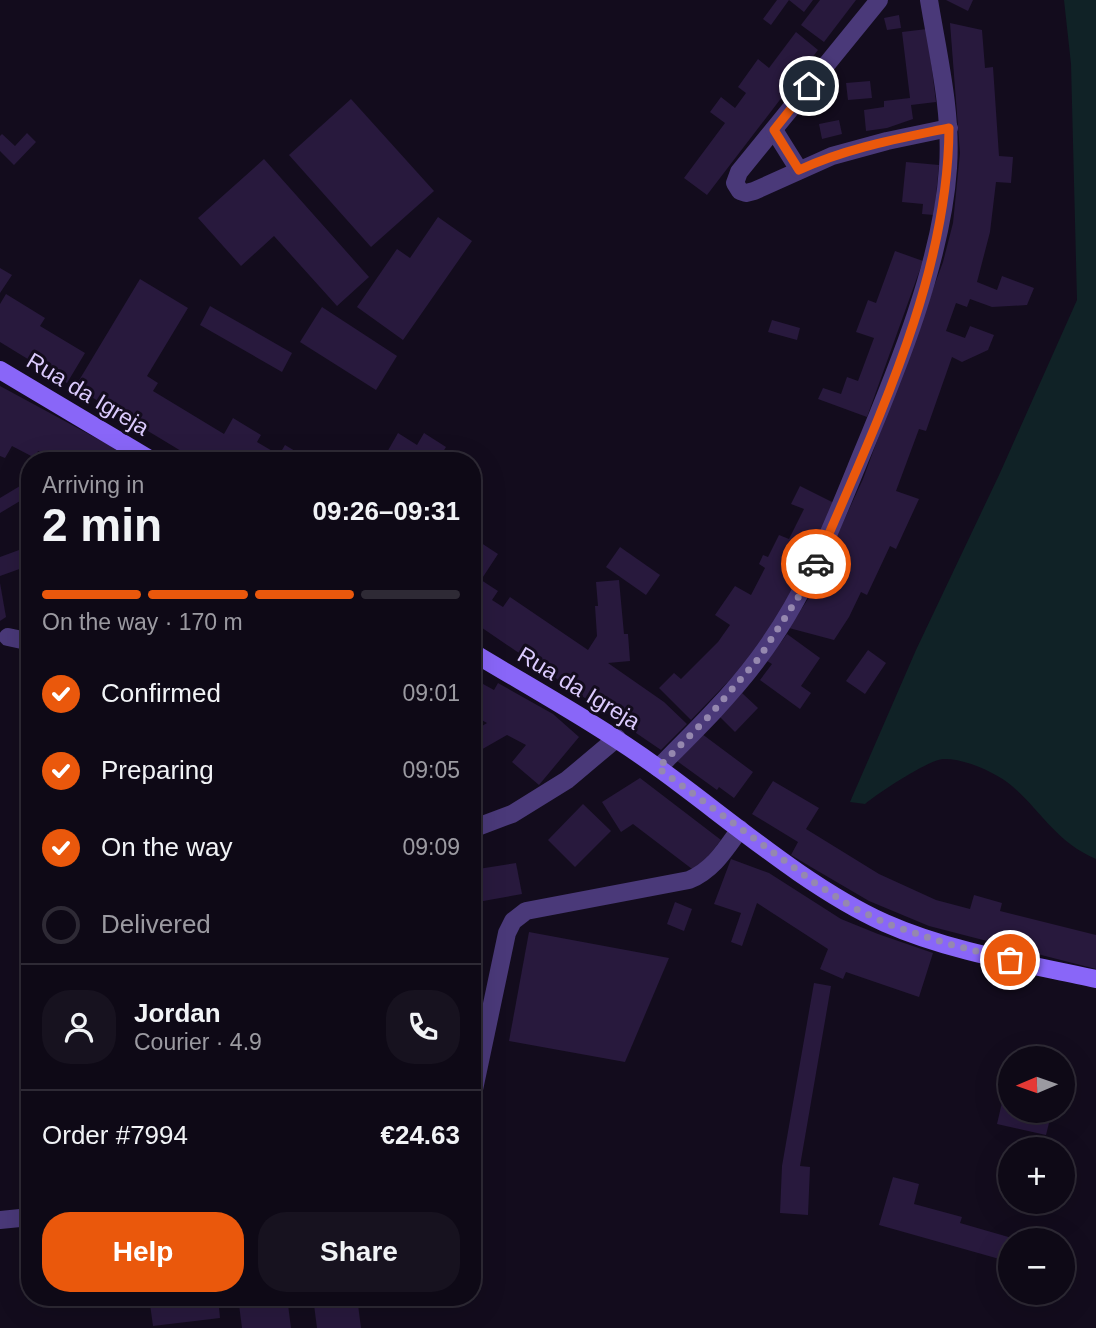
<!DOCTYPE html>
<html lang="en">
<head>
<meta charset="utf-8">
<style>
  body { margin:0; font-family:Arial,sans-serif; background:#17121f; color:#f1f3f6; height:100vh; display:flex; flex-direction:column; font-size:26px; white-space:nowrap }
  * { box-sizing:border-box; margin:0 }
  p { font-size:23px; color:#9b9aa1 }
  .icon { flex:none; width:38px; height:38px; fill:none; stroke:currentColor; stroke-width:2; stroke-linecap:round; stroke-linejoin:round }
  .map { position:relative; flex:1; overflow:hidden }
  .panel { position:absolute; left:21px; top:452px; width:460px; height:854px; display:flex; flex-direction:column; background:#0e0916; border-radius:28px; box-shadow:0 7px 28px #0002,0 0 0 2px #2e2a35 }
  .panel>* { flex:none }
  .needle { width:46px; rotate:268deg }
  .buttons { position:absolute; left:998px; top:1046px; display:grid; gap:14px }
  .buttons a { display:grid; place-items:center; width:77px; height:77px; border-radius:50%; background:#0e0916; box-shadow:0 7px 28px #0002,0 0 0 2px #2e2a35; font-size:35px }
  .pin { position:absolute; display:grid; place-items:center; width:60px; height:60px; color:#fff; margin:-30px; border:4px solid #fff; border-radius:50%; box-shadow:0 2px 7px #0007 }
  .courier { position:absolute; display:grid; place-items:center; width:70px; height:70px; margin:-35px; border:5px solid #ea580c; border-radius:50%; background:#fff; color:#222; box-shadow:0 2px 9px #0007 }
  .summary em { font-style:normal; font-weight:700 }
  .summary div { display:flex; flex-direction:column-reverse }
  .summary { display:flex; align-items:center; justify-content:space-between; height:119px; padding:0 21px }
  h1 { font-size:46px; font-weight:700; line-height:52px }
  .bar { display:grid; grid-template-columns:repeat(4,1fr); gap:10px 7px; align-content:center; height:84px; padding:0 21px }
  .bar i { height:9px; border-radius:5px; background:#2e2a35 }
  .bar .selected { background:#ea580c }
  .bar p { grid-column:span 4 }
  .line { display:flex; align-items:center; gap:18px; padding:0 21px; border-top:2px solid #2e2a35 }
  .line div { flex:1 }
  .round { display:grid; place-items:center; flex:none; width:74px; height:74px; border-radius:28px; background:#17121f }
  ol { padding:0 21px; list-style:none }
  li { display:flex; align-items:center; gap:21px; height:77px }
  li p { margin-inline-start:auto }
  li .icon { padding:7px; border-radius:50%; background:#ea580c; color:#fff; stroke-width:4 }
  li:last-child { color:#9b9aa1 }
  li i { width:38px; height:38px; border:4px solid #2e2a35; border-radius:50% }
  .action { display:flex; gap:14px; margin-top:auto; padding:14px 21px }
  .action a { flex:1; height:80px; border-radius:28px; background:#ea580c; color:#fff; font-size:28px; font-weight:700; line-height:80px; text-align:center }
  .action a+a { background:#17121f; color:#f1f3f6 }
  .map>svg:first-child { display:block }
  .green { fill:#102226 }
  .building { fill:#28193d }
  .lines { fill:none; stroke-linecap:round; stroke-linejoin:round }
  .lane { stroke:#4a3979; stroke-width:18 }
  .street { stroke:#4a3979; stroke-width:18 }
  .secondary { stroke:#8966f8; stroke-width:18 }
  .done { stroke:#9588af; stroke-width:7; stroke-dasharray:0 12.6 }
  .route { stroke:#ea580c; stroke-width:9 }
  .labels { text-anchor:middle; stroke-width:6; stroke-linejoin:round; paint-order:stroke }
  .street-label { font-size:23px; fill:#dbcafd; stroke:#130c1d }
</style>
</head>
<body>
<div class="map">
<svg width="1096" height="1328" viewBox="0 0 1096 1328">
  <rect width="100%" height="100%" fill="#130c1d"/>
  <!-- green -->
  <path class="green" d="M1064,0H1096V859C1056,842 1042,812 1012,786C997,773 964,758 943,759C928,760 878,793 865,804L850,802L916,650L1000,473L1077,300L1071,64Z"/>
  <!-- building -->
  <g class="building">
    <polygon points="777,0 813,0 804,12 789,0 771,25 763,19"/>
    <polygon points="820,0 856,0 824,42 801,25"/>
    <polygon points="946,0 973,0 968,11"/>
    <polygon points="899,15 901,28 887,30 884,18"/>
    <polygon points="950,23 982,30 985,68 993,67 999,156 1013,157 1011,183 996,182 990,232 977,282 997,290 1002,276 1034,288 1027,305 992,307 970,299 967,307 956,303 946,331 965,338 970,326 994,335 988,350 962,362 952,357 926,431 919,429 896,491 919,499 896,549 890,546 867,595 861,592 849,617 834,640 789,628 808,599 863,479 943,262 953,223 960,153"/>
    <polygon points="927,29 936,102 911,105 913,119 887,128 866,131 864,110 884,107 884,101 910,98 902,32"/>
    <polygon points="796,32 818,50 707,195 684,178 725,123 710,112 721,97 735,108 746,93 738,87 758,59 769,68"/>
    <polygon points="870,81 872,98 848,100 846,83"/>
    <polygon points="351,99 434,191 371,247 289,155"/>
    <polygon points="839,120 842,134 822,139 819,124"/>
    <polygon points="27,133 36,142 14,165 0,151 0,136 2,134 15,146"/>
    <polygon points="264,159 369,277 337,306 274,236 241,266 198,218"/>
    <polygon points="906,162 939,165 934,215 922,214 923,204 902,202"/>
    <polygon points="438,217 472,241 403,340 357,307 397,249 410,258"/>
    <polygon points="895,251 923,261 867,417 818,399 823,388 841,394 847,377 858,381 874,338 856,332 868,300 876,303"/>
    <polygon points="0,268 12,275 0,293"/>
    <polygon points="140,279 188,308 147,376 158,383 153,391 224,434 233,418 261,435 257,442 279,455 285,445 310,460 196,460 75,387"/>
    <polygon points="6,294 45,318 40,326 85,353 67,383 0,342 0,304"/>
    <polygon points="210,306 292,353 282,372 200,325"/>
    <polygon points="322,307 397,356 376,390 300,342"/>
    <polygon points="772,320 800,328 797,340 768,332"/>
    <polygon points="0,386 109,445 130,460 57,460 38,451 35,458 12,446 5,458 0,456"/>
    <polygon points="398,433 417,445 424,433 446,447 438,460 396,460 386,454"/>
    <polygon points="30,480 30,495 0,513 0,498"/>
    <polygon points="800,486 836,504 784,611 747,662 691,720 659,688 674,673 681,679 718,642 730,625 715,615 735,586 751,595 765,568 759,564 763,555 768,557 779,535 789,539 804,509 791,504"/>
    <polygon points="472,537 498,554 481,580 498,591 492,600 503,607 510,597 588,650 597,636 595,606 598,606 596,582 619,580 624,634 628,634 630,661 608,663 664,702 687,724 661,750 472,621"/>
    <polygon points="30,546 30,580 25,567 0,576 0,557"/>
    <polygon points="620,547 660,575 646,595 606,567"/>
    <polygon points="0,583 6,617 0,621"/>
    <polygon points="787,634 820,658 801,686 811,693 800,709 760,680 772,664 767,661"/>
    <polygon points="868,650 886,663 865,694 846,681"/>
    <polygon points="472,678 494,690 498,683 553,714 579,737 539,785 512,762 526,745 507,735 472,755 472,732 487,723 478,718 472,728"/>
    <polygon points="742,693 758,708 735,732 720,717"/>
    <polygon points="698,731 753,772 734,798 719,787 717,790 677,761"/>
    <polygon points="640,778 721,840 696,872 633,824 621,832 602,802"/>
    <polygon points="773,781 819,808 806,829 879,874 936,900 970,909 974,895 1002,903 1000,911 1096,935 1096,969 929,926 869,901 811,867 791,855 798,842 752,814"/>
    <polygon points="583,804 611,831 575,867 548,840"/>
    <polygon points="731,859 769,873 841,919 878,934 933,953 919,997 846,972 843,979 820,969 828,949 757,903 742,946 731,942 741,913 714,904"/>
    <polygon points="516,863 522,894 472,903 472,870"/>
    <polygon points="675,902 692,909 684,931 667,924"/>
    <polygon points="529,932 669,958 625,1062 509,1041"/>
    <polygon points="814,983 831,986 800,1166 810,1167 808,1215 780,1213 782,1166"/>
    <polygon points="472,989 481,990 474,1031 472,1031"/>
    <polygon points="1007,1081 1010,1082 1010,1111 1052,1111 1046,1135 997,1124"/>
    <polygon points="893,1177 919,1184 914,1204 962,1217 960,1223 1019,1240 1010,1241 1010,1262 879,1225"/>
    <polygon points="149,1297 218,1297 220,1318 153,1326"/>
    <polygon points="238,1297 287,1297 291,1328 242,1328"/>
    <polygon points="313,1297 357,1297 361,1328 317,1328"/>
  </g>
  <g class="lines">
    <!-- lane -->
    <polyline class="lane" points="8,637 22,640 30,636"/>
    <!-- street -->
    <g class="street">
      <polyline points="879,0 739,172 735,183 740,191 746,193 754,191 832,156 887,141 949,128"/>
      <polyline points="774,130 799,170"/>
      <path d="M658,768C693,733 729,698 758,659C805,597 832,527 861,456C897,370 942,261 948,168C952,112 938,55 929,0"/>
      <polyline points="472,829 512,814 567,780 617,738"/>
      <path d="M472,1099L507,933L513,921L526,911L689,880C713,870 725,850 740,829"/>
      <polyline points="0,1220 30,1217"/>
    </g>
    <!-- secondary -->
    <g class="secondary">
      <polyline points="0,370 151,460"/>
      <path d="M472,652C535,690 599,725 657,767C729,819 806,887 885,923C950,952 1028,964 1096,979"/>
    </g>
  </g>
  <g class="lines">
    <!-- done -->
    <polyline class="done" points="816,564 808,582 759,658 709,716 658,768 815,883 852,907 888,924 945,943 1010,960"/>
    <!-- route -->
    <path class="route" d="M809,86L774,130L799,170C847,148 897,139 949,128C948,280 874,427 816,564"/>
  </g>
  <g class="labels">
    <!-- street labels -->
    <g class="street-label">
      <text transform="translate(88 394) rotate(31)" y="8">Rua da Igreja</text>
      <text transform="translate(579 688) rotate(31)" y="8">Rua da Igreja</text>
    </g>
  </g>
</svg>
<div class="buttons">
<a><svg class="needle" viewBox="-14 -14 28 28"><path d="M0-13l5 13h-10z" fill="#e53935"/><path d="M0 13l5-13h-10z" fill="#9b9aa1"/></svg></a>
<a>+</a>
<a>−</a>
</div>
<div class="pin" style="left:1010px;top:960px;background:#ea580c"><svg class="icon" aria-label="bag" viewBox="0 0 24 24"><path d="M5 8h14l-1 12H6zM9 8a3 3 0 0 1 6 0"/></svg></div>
<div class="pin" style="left:809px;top:86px;background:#1f2937"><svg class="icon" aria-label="home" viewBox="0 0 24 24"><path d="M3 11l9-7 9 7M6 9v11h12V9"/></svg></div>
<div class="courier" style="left:816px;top:564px"><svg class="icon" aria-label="car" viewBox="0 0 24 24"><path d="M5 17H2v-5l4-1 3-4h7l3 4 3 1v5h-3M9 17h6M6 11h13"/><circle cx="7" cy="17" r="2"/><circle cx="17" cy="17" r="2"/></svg></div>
<section class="panel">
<div class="summary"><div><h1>2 min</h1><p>Arriving in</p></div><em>09:26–09:31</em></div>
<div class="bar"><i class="selected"></i><i class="selected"></i><i class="selected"></i><i></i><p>On the way · 170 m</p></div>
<ol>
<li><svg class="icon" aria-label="check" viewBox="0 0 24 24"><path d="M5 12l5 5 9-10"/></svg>Confirmed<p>09:01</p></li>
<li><svg class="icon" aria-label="check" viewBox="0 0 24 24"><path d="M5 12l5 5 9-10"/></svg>Preparing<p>09:05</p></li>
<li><svg class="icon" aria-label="check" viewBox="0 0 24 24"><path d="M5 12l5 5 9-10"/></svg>On the way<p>09:09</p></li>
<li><i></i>Delivered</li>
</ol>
<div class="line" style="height:126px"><a class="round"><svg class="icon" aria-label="person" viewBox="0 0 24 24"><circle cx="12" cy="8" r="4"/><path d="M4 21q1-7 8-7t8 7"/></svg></a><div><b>Jordan</b><p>Courier · 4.9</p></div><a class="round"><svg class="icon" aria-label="phone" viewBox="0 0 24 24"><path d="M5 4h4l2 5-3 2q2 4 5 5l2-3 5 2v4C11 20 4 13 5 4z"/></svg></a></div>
<div class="line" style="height:91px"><div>Order #7994</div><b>€24.63</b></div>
<div class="action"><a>Help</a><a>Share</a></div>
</section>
</div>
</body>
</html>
